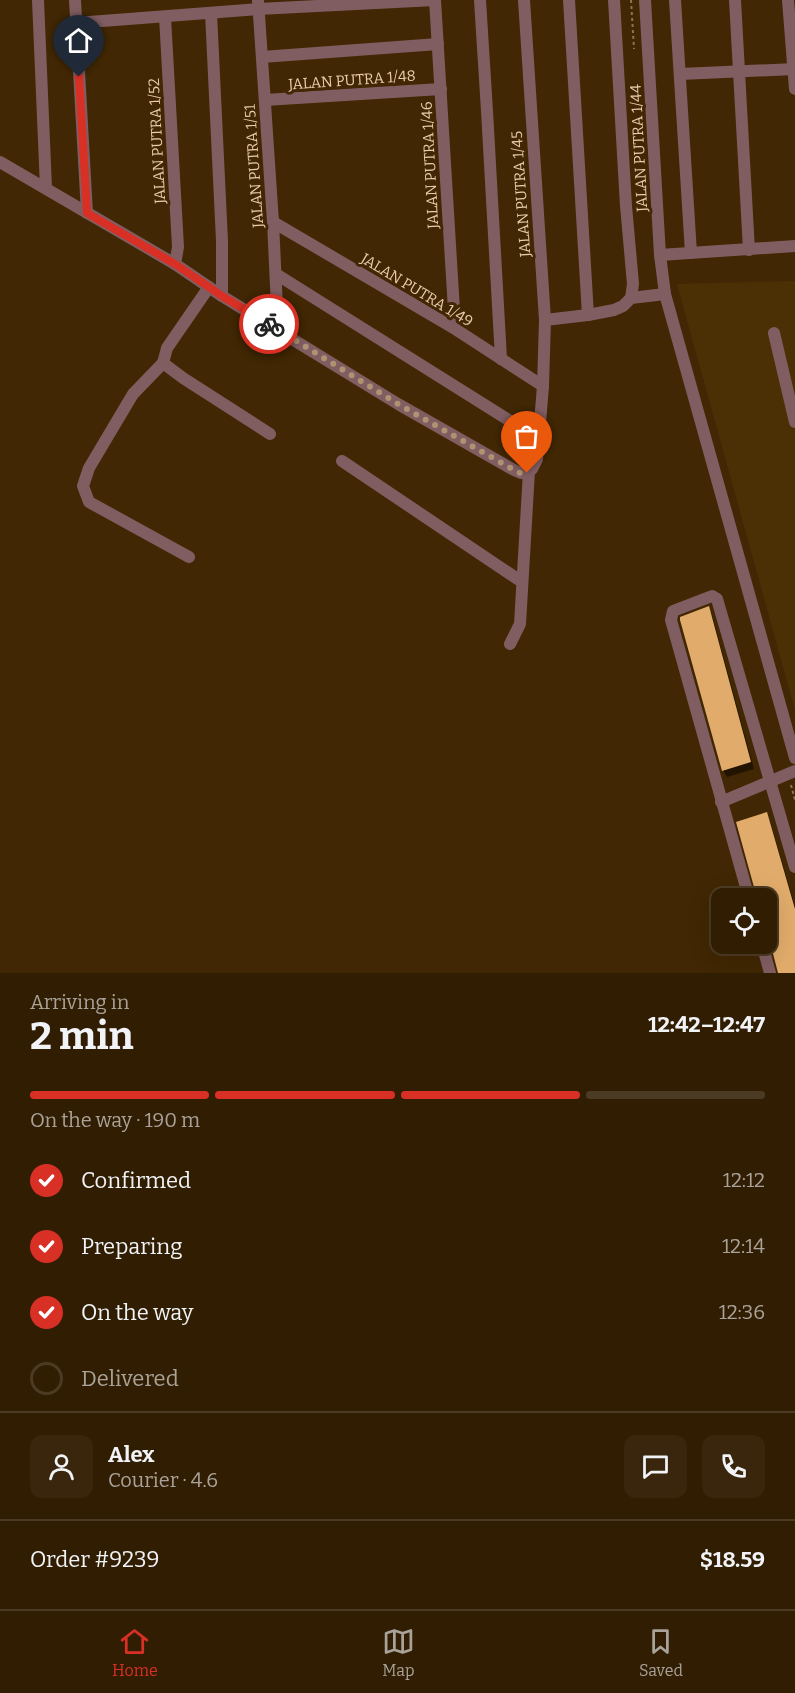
<!DOCTYPE html>
<html lang="en">
<head>
<meta charset="utf-8">
<style>
  body { margin:0; font-family:Bitter,serif; background:#39260c; color:#f1f3f6; height:100vh; display:flex; flex-direction:column; font-size:22px; white-space:nowrap }
  * { box-sizing:border-box; margin:0 }
  p { font-size:20px; color:#a8a299 }
  .icon { flex:none; width:33px; height:33px; fill:none; stroke:currentColor; stroke-width:2; stroke-linecap:round; stroke-linejoin:round }
  .map { position:relative; height:973px; overflow:hidden }
  .details { display:flex; flex-direction:column; background:#311d02; flex:1 }
  .details>* { flex:none }
  .tools { position:absolute; left:711px; top:888px; display:grid; gap:12px }
  .tools a { display:grid; place-items:center; width:66px; height:66px; border-radius:12px; background:#311d02; box-shadow:0 6px 24px #0002,0 0 0 2px #4c3b24; font-size:30px }
  .pin { position:absolute; display:grid; place-items:center; width:51px; height:51px; color:#fff; margin:-62px -26px; border-radius:50% 50% 50% 0; rotate:-45deg; box-shadow:0 0 6px #0007 }
  .pin .icon { rotate:45deg }
  .courier { position:absolute; display:grid; place-items:center; width:60px; height:60px; margin:-30px; border:4px solid #d93025; border-radius:50%; background:#fff; color:#222; box-shadow:0 2px 8px #0007 }
  .headline em { font-style:normal; font-weight:700 }
  .headline div { display:flex; flex-direction:column-reverse }
  .headline { display:flex; align-items:center; justify-content:space-between; height:102px; padding:0 30px }
  h1 { font-size:39px; font-weight:700; line-height:45px }
  .bar { display:grid; grid-template-columns:repeat(4,1fr); gap:9px 6px; align-content:center; height:72px; padding:0 30px }
  .bar i { height:8px; border-radius:4px; background:#4c3b24 }
  .bar .on { background:#d93025 }
  .bar p { grid-column:span 4 }
  .line { display:flex; align-items:center; gap:15px; padding:0 30px; border-top:2px solid #4c3b24 }
  .line div { flex:1 }
  .round { display:grid; place-items:center; flex:none; width:63px; height:63px; border-radius:12px; background:#39260c }
  ol { padding:0 30px; list-style:none }
  li { display:flex; align-items:center; gap:18px; height:66px }
  li p { margin-inline-start:auto }
  li .icon { padding:6px; border-radius:50%; background:#d93025; color:#fff; stroke-width:4 }
  li:last-child { color:#a8a299 }
  li i { width:33px; height:33px; border:3px solid #4c3b24; border-radius:50% }
  .dock { display:flex; justify-content:space-around; align-items:center; height:84px; border-top:2px solid #4c3b24; background:#311d02; font-size:16px; color:#a8a299 }
  .dock a { display:grid; justify-items:center; gap:3px }
  .dock .on { color:#d93025 }
  .map>svg:first-child { display:block }
  .built { fill:#4c3005 }
  .shadow { fill:#0007 }
  .building { fill:#e1ac6b }
  .lines { fill:none; stroke-linecap:round; stroke-linejoin:round }
  .path { stroke:#8f7453; stroke-width:2; stroke-dasharray:3 3; stroke-linecap:butt }
  .minor { stroke:#805d61; stroke-width:12 }
  .done { stroke:#ae9372; stroke-width:6; stroke-dasharray:0 10.8 }
  .route { stroke:#d93025; stroke-width:8 }
  .labels { text-anchor:middle; stroke-width:6; stroke-linejoin:round; paint-order:stroke }
  .street-label { font-size:15px; fill:#e9cdae; stroke:#412703 }
</style>
</head>
<body>
<div class="map">
<svg width="795" height="973" viewBox="0 0 795 973">
  <rect width="100%" height="100%" fill="#412703"/>
  <!-- built -->
  <polygon class="built" points="795,281 795,710 677,284"/>
  <!-- shadow -->
  <g class="shadow">
    <polygon points="708,608 712,615 754,769 727,777 723,770"/>
    <polygon points="766,814 770,821 795,906 795,973 779,973 773,946 766,937 766,898 758,898"/>
  </g>
  <!-- building -->
  <g class="building">
    <polygon points="709,606 751,762 722,771 680,620 680,617"/>
    <polygon points="767,812 795,909 795,973 778,973 770,942 766,937 766,898 757,898 736,822"/>
  </g>
  <g class="lines">
    <!-- path -->
    <g class="path">
      <polyline points="631,0 634,49"/>
      <polyline points="791,785 795,800"/>
    </g>
    <!-- minor -->
    <g class="minor">
      <polyline points="38,0 46,188"/>
      <polyline points="75,0 87,213"/>
      <polyline points="258,0 273,222 278,329"/>
      <polyline points="435,0 454,310 452,327"/>
      <polyline points="480,0 487,111 501,359"/>
      <polyline points="569,0 588,315"/>
      <polyline points="614,0 626,206 633,284 631,298"/>
      <polyline points="645,0 660,255 665,294 795,758"/>
      <polyline points="675,0 691,253"/>
      <polyline points="735,0 749,250"/>
      <polyline points="788,0 795,89"/>
      <polyline points="211,13 222,241 222,296"/>
      <polyline points="165,17 178,247 175,264"/>
      <polyline points="76,23 258,9 435,0"/>
      <polyline points="262,57 438,44"/>
      <polyline points="680,74 795,69"/>
      <polyline points="265,100 441,89"/>
      <polyline points="0,162 175,264 222,296 398,404 514,470 521,473 527,473 532,469 537,459 543,386 545,320 524,0"/>
      <polyline points="273,222 452,327 543,386"/>
      <polyline points="660,255 795,246"/>
      <polyline points="276,274 539,439"/>
      <polyline points="209,287 167,348 163,363 183,378 270,434"/>
      <polyline points="545,320 588,315 614,310 623,306 631,298 665,294"/>
      <polyline points="774,333 795,422"/>
      <polyline points="163,363 133,394 89,468 83,486 89,502 189,557"/>
      <polyline points="342,461 522,582"/>
      <polyline points="510,644 520,624 529,471"/>
      <polyline points="721,802 795,771"/>
      <polyline points="749,898 671,620 673,611 712,596 717,599 795,867"/>
      <polyline points="762,944 770,973"/>
    </g>
  </g>
  <g class="lines">
    <!-- done -->
    <polyline class="done" points="269,324 398,404 514,470 520,473 527,473"/>
    <!-- route -->
    <polyline class="route" points="79,77 87,213 175,264 222,296 269,324"/>
  </g>
  <g class="labels">
    <!-- street labels -->
    <g class="street-label">
      <text transform="translate(352 80) rotate(-4)" y="5">JALAN PUTRA 1/48</text>
      <text transform="translate(157 141) rotate(-93)" y="5">JALAN PUTRA 1/52</text>
      <text transform="translate(639 148) rotate(-93)" y="5">JALAN PUTRA 1/44</text>
      <text transform="translate(430 165) rotate(-93)" y="5">JALAN PUTRA 1/46</text>
      <text transform="translate(254 166) rotate(-94)" y="5">JALAN PUTRA 1/51</text>
      <text transform="translate(521 194) rotate(-94)" y="5">JALAN PUTRA 1/45</text>
      <text transform="translate(417 290) rotate(31)" y="5">JALAN PUTRA 1/49</text>
    </g>
  </g>
</svg>
<div class="tools">
<a><svg class="icon" aria-label="locate" viewBox="0 0 24 24"><circle cx="12" cy="12" r="6"/><path d="M12 2v4M12 18v4M2 12h4M18 12h4"/></svg></a>
</div>
<div class="pin" style="left:527px;top:473px;background:#ea580c"><svg class="icon" aria-label="bag" viewBox="0 0 24 24"><path d="M5 8h14l-1 12H6zM9 8a3 3 0 0 1 6 0"/></svg></div>
<div class="pin" style="left:79px;top:77px;background:#1f2937"><svg class="icon" aria-label="home" viewBox="0 0 24 24"><path d="M3 11l9-7 9 7M6 9v11h12V9"/></svg></div>
<div class="courier" style="left:269px;top:324px"><svg class="icon" aria-label="bike" viewBox="0 0 24 24"><circle cx="6" cy="16" r="4"/><circle cx="18" cy="16" r="4"/><path d="M6 16l4-8h5l3 8M10 8l3 8H6M13 5h3"/></svg></div>
</div>
<section class="details">
<div class="headline"><div><h1>2 min</h1><p>Arriving in</p></div><em>12:42–12:47</em></div>
<div class="bar"><i class="on"></i><i class="on"></i><i class="on"></i><i></i><p>On the way · 190 m</p></div>
<ol>
<li><svg class="icon" aria-label="check" viewBox="0 0 24 24"><path d="M5 12l5 5 9-10"/></svg>Confirmed<p>12:12</p></li>
<li><svg class="icon" aria-label="check" viewBox="0 0 24 24"><path d="M5 12l5 5 9-10"/></svg>Preparing<p>12:14</p></li>
<li><svg class="icon" aria-label="check" viewBox="0 0 24 24"><path d="M5 12l5 5 9-10"/></svg>On the way<p>12:36</p></li>
<li><i></i>Delivered</li>
</ol>
<div class="line" style="height:108px"><a class="round"><svg class="icon" aria-label="person" viewBox="0 0 24 24"><circle cx="12" cy="8" r="4"/><path d="M4 21q1-7 8-7t8 7"/></svg></a><div><b>Alex</b><p>Courier · 4.6</p></div><a class="round"><svg class="icon" aria-label="chat" viewBox="0 0 24 24"><path d="M4 5h16v11H9l-5 4z"/></svg></a><a class="round"><svg class="icon" aria-label="phone" viewBox="0 0 24 24"><path d="M5 4h4l2 5-3 2q2 4 5 5l2-3 5 2v4C11 20 4 13 5 4z"/></svg></a></div>
<div class="line" style="height:78px"><div>Order #9239</div><b>$18.59</b></div>
</section>
<nav class="dock">
<a class="on"><svg class="icon" aria-label="home" viewBox="0 0 24 24"><path d="M3 11l9-7 9 7M6 9v11h12V9"/></svg>Home</a>
<a><svg class="icon" aria-label="map" viewBox="0 0 24 24"><path d="M3 6l6-2 6 2 6-2v14l-6 2-6-2-6 2zM9 4v14M15 6v14"/></svg>Map</a>
<a><svg class="icon" aria-label="saved" viewBox="0 0 24 24"><path d="M7 4h10v16l-5-4-5 4z"/></svg>Saved</a>
</nav>
</body>
</html>
